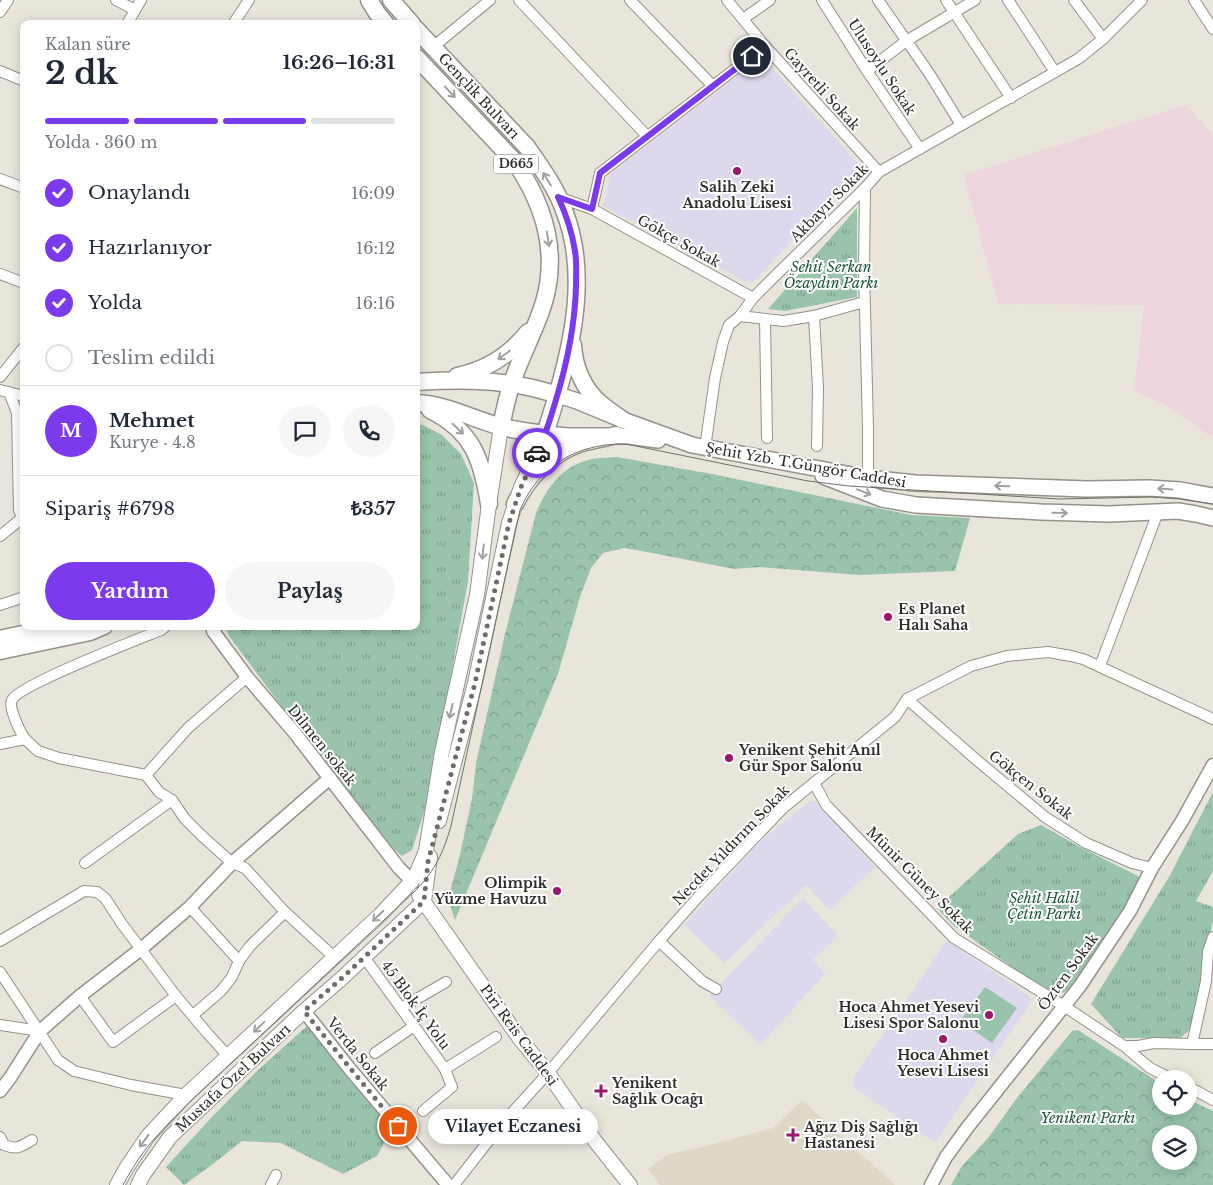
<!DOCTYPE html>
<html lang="tr">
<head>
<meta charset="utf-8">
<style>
  body { margin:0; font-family:"Libre Baskerville",serif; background:#f6f6f7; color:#1f2937; height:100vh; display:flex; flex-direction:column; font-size:19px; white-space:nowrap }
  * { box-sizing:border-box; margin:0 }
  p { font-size:16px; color:#747a83 }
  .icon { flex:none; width:28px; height:28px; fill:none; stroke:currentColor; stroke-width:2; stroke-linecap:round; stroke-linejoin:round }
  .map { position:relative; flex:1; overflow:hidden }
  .side { position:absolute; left:20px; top:20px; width:400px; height:610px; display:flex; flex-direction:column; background:#fff; border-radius:10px; box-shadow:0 2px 12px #0003 }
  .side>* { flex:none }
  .buttons { position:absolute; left:1152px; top:1070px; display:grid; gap:10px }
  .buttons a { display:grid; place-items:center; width:45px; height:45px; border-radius:50%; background:#fff; box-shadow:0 2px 12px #0003; font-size:25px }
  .pin { position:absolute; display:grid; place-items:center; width:42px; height:42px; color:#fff; margin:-21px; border:2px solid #fff; border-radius:50%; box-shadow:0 1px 5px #0007 }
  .courier { position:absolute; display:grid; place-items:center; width:50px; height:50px; margin:-25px; border:4px solid #7c3aed; border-radius:50%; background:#fff; color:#222; box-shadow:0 1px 6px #0007 }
  .bubble { position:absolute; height:35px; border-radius:18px; background:#fff; box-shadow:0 2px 12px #0003; font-size:16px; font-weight:800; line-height:35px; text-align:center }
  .overview em { font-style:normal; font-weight:800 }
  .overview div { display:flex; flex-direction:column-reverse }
  .overview { display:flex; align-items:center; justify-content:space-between; height:85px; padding:0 25px }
  h1 { font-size:32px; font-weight:800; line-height:38px }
  .bar { display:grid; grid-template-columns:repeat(4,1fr); gap:8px 5px; align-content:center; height:60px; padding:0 25px }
  .bar i { height:6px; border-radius:4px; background:#e0e1e3 }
  .bar .on { background:#7c3aed }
  .bar p { grid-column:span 4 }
  .line { display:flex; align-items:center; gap:12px; padding:0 25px; border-top:1px solid #e0e1e3 }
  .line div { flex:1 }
  .round { display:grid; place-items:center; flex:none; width:52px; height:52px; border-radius:26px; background:#f6f6f7 }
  ol { padding:0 25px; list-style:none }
  li { display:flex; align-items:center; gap:15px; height:55px }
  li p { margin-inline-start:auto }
  li .icon { padding:5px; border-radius:50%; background:#7c3aed; color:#fff; stroke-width:4 }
  li:last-child { color:#747a83 }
  li i { width:28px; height:28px; border:2px solid #e0e1e3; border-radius:50% }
  .button { display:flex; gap:10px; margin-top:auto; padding:10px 25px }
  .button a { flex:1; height:58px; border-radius:30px; background:#7c3aed; color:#fff; font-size:20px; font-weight:800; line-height:58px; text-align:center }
  .button a+a { background:#f6f6f7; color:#1f2937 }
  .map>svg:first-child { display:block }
  .built { fill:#dfd8c7 }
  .industrial { fill:#edd4dd }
  .education { fill:#ddd8ee }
  .grass { fill:url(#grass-tufts) }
  .forest { fill:url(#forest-crowns); fill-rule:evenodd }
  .pitch { fill:#99c4ab }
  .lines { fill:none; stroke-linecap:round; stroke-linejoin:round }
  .minor-casing { stroke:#969289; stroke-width:12 }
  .tertiary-casing { stroke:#969289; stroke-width:15 }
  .secondary-casing { stroke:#969289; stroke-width:16 }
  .primary-casing { stroke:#969289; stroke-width:18 }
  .trunk-casing { stroke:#969289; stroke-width:19 }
  .minor { stroke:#fff; stroke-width:10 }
  .tertiary { stroke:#fff; stroke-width:12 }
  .secondary { stroke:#fff; stroke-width:14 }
  .primary { stroke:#fff; stroke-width:15 }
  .trunk { stroke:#fff; stroke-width:16 }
  .tram { stroke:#72706a; stroke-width:1 }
  .oneway { stroke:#a0a09e }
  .done { stroke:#6f6d67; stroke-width:5; stroke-dasharray:0 9 }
  .route { stroke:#7c3aed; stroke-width:6 }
  .poi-dot { fill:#9a176c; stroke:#fff; stroke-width:2 }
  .labels { text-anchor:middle; stroke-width:4; stroke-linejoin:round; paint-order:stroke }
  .shield { fill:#fff; stroke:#6c6b68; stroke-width:1 }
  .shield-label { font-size:12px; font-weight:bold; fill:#2d2c28 }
  .street-label { font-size:14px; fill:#2d2c28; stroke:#fff }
  .poi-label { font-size:14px; font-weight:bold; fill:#2d2c28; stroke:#fff; text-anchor:start }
  .park-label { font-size:14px; font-style:italic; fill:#1b553a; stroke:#fff }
</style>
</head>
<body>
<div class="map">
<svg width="1213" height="1185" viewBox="0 0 1213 1185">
  <defs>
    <pattern id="grass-tufts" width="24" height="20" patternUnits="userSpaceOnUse" patternTransform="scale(1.25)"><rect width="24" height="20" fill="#99c4ab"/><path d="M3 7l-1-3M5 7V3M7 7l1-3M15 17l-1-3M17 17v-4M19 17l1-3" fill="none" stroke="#7d9f8b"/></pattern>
    <pattern id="forest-crowns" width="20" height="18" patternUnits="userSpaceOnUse" patternTransform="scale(1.25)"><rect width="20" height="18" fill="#99c4ab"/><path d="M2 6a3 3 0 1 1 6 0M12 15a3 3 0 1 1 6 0" fill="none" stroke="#7d9f8b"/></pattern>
  </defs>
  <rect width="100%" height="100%" fill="#e9e5db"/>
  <!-- built -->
  <polygon class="built" points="802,1100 895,1185 660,1185 648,1169 669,1154 702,1147 773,1128"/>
  <!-- industrial -->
  <polygon class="industrial" points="1186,105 1213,135 1213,438 1170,407 1134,391 1144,305 998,304 964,175"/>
  <!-- education -->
  <g class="education">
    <polygon points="762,57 862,168 751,284 603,206 611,173"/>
    <polygon points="810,801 814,801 875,867 830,910 806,885 725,963 684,925 760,841"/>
    <polygon points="803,898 838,936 813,960 825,974 761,1044 709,996"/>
    <polygon points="947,940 1033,999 935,1143 854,1087 853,1079"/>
  </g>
  <!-- grass -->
  <g class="grass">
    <polygon points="857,208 857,297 785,311 768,309"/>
    <polygon points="416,424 423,425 442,435 461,454 474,483 468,581 429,797 412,850 402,856 388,844 297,727 229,636 225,626 416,626"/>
    <polygon points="1213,792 1213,871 1196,901 1213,907 1213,921 1204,959 1204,980 1191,1029 1180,1038 1122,1038 1091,1004 1169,877"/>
    <polygon points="1041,825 1078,846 1142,878 1074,987 1058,995 1046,991 954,926 937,908 1018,834"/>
    <polygon points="308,1025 342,1070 393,1127 377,1156 343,1174 281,1143 242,1141 213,1164 184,1185 166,1167 211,1118 256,1072"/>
  </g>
  <!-- forest -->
  <g class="forest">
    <path d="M617,457L712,474L911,515L970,518L955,571L859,575L760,567L734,569L642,551L624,548L603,553L591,568L580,597L558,674L455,920L448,899L459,859L472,799L476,763L505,634L536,513C548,486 562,465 593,459C601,457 609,458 617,457Z"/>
    <path d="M1078,1030L1161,1084V1106H1189V1100L1213,1111V1185H951L962,1166L988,1138L1017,1098L1072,1031ZM1161,1134H1189V1161H1161Z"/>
  </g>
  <!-- pitch -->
  <polygon class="pitch" points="985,987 1017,1008 992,1043 960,1021"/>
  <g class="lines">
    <defs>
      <g id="minor">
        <polyline points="116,0 135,10"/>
        <polyline points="519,0 647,136"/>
        <polyline points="630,0 712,85"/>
        <polyline points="727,0 765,46 879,172"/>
        <polyline points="822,0 867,71 920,149"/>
        <polyline points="878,0 929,73 961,125"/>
        <polyline points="946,0 1011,98"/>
        <polyline points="1008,0 1055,72"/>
        <polyline points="1074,0 1103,39"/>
        <polyline points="1194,0 1213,29"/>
        <polyline points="0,12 8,0"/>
        <polyline points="743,19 770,0"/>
        <polyline points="127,24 141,0"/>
        <polyline points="233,24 249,0"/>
        <polyline points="433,47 490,0"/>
        <polyline points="0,71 24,81"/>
        <polyline points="867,71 906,41 975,0"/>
        <polyline points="0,179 24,188"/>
        <polyline points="865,188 864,270 868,428 868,478"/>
        <polyline points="558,197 592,209 753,298"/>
        <polyline points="592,209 600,173 765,46"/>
        <polyline points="0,274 24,283"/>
        <polyline points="740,316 783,321 814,316 864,302"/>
        <polyline points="814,316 818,388 817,446"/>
        <polyline points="765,320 767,438"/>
        <polyline points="0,377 24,347"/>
        <polyline points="0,390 24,396"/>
        <polyline points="9,392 17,413 19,510 24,523"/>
        <polyline points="705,448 715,378 723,342 729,325 740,316 753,298 776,275 865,188 879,172 1078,59 1103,39 1142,0"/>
        <polyline points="0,536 21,519"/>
        <polyline points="0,605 24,597"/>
        <polyline points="1100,666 1158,512"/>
        <polyline points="907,699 979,762 1045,817 1086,843 1132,863 1152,868"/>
        <polyline points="25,739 38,751 59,758 146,775 188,728 247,677"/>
        <path d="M0,744L25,739C20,732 8,707 12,700C19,685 139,639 161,630L166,626"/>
        <polyline points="146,775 159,792 172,800 185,819 201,835 232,863 245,868 285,912 334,957"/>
        <polyline points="814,783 826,805 954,938 1064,1006 1124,1046 1150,1068 1172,1079"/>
        <polyline points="85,863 172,800"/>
        <polyline points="190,907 239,961"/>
        <polyline points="0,941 84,891 97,892 105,898 122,924 176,996 208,1034 228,1056"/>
        <polyline points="659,941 702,981 716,989"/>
        <polyline points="364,957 445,1069 496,1037"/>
        <polyline points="0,972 58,1060 74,1071 131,1085 186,1095"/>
        <polyline points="80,996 113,1042 176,996"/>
        <polyline points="401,1008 446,982"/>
        <polyline points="193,1015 221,991 232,977 239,961 250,946 285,912"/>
        <polyline points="0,1025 40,1031"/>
        <polyline points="1192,1044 1213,1044"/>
        <polyline points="1124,1046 1138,1046 1154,1043 1192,1044 1197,1022 1206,981 1208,952 1213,937"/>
        <polyline points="375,1053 414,1026"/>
        <polyline points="1189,1087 1213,1100"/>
        <polyline points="423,1111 452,1087 445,1069"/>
        <path d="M0,1137L4,1145C17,1150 20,1147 32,1140"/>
        <polyline points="271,1185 276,1175"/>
        <polyline points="454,1185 501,1125 548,1073 659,941 699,896 783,808 895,717 907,699 971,666 1007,656 1048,652 1071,656 1083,659 1213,719"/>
      </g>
      <g id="tertiary">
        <polyline points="212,626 213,631 247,677 294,732 399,868 412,881"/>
        <polyline points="304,1011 349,1068 448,1185"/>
        <polyline points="0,1091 10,1078 40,1031 80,996 141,949 190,907 232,863 330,778"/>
        <polyline points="931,1185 946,1157 967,1128 1080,986 1130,911 1152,868 1182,821 1213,765"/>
      </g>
      <g id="secondary">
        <polyline points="439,821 475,683 509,523 521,487 540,448 545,434"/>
        <polyline points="419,895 520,1039 548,1073 595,1141 630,1185"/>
        <polyline points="117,1185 127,1167 148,1136 186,1095 380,915 412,881 418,870 426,851 442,752 477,595 489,504 501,427"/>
        <polyline points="138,1185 143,1175 170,1137 304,1011 341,979 424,901 430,857"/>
      </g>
      <g id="primary">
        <polyline points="558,395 577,401 623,420 692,445 868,478 915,483 1087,489 1149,488 1180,490 1213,496"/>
        <polyline points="545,434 568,436 628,436 658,440"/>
        <polyline points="823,476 882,499 916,505 1041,512 1109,514 1178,511 1196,514 1213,518"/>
      </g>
      <g id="trunk">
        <polyline points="369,0 377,13 386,24"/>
        <polyline points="391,0 412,24"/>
        <path d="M416,29L527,147C541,167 557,189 565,213C592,284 567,365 545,434C528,432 511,430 495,425C469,417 444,404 416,403"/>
        <path d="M416,57L515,162C543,203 559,251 544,302C536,329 521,355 512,383C507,397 504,412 501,427"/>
        <path d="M573,345C574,367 584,390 601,404C608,410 616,415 623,420"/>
        <path d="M457,376C486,370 510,355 528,332"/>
        <path d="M416,382C453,380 491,379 528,387C538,389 548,392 558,395"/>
        <path d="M430,410C473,431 482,460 489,504"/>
        <path d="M515,504C518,498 522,491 527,484C540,466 560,450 582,443C593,440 605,438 616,435"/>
        <polyline points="0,639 60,626"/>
        <polyline points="0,651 90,632 104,626"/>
      </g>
    </defs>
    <!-- minor casing -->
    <use href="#minor" class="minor-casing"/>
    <!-- tertiary casing -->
    <use href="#tertiary" class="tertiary-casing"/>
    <!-- secondary casing -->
    <use href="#secondary" class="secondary-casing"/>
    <!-- primary casing -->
    <use href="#primary" class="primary-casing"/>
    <!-- trunk casing -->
    <use href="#trunk" class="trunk-casing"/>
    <!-- minor -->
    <use href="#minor" class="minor"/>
    <!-- tertiary -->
    <use href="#tertiary" class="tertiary"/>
    <!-- secondary -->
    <use href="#secondary" class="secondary"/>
    <!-- primary -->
    <use href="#primary" class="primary"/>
    <!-- trunk -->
    <use href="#trunk" class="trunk"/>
    <!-- tram -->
    <path class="tram" d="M123,1185C132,1168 143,1151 156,1137C168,1123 181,1111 194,1098L416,890C436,869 443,853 451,826L520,510C539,465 578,443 626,444L808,481L849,486L1059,499L1152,497L1179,499L1213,504"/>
  </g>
  <!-- one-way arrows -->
  <defs><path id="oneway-shaft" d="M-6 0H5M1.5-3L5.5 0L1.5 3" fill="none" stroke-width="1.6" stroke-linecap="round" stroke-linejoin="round" transform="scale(1.25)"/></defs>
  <g class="oneway">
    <use href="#oneway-shaft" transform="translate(450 92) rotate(47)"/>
    <use href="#oneway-shaft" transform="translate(547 179) rotate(-121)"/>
    <use href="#oneway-shaft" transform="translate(548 239) rotate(81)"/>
    <use href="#oneway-shaft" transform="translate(504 355) rotate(143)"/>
    <use href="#oneway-shaft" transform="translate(458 429) rotate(44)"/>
    <use href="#oneway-shaft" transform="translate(1002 486) rotate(-178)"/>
    <use href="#oneway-shaft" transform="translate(1165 489) rotate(-176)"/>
    <use href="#oneway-shaft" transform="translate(864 492) rotate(21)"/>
    <use href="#oneway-shaft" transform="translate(1060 513) rotate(1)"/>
    <use href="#oneway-shaft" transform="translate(483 552) rotate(96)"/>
    <use href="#oneway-shaft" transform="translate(451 711) rotate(103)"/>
    <use href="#oneway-shaft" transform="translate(378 916) rotate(136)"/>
    <use href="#oneway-shaft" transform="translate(259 1027) rotate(137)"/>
    <use href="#oneway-shaft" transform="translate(144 1141) rotate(126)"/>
  </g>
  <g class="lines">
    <!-- done -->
    <polyline class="done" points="398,1126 350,1068 304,1011 341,979 424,901 428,862 475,683 509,523 521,487 537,453"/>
    <!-- route -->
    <path class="route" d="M537,453C545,437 550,420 555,403C567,364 575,326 576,286C576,275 577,263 575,251C572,232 566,214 558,197L592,209L600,173L752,56"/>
  </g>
  <!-- markers -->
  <g class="poi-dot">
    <circle cx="737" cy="171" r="5"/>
    <circle cx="888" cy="617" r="5"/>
    <circle cx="729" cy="758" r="5"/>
    <circle cx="557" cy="891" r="5"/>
    <circle cx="989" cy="1015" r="5"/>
    <circle cx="943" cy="1039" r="5"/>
    <path d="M598.5 1083.5h5v5h5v5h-5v5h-5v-5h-5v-5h5z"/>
    <path d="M790.5 1127.5h5v5h5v5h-5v5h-5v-5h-5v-5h5z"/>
  </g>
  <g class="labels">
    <!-- shield labels -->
    <rect class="shield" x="493.5" y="154.5" width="45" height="19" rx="4"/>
    <g class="shield-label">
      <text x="516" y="168">D665</text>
    </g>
    <!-- street labels -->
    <g class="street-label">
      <text transform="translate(882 67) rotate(57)" y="5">Ulusoylu Sokak</text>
      <text transform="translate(822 89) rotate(48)" y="5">Gayretli Sokak</text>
      <text transform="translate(479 96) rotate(47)" y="5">Gençlik Bulvarı</text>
      <text transform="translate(829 203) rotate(-45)" y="5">Akbayır Sokak</text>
      <text transform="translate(679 241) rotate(29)" y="5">Gökçe Sokak</text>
      <text transform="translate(806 465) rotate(10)" y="5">Şehit Yzb. T.Güngör Caddesi</text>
      <text transform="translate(322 745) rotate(51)" y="5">Dilmen sokak</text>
      <text transform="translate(1031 785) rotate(38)" y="5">Gökçen Sokak</text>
      <text transform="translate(731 845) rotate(-46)" y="5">Necdet Yıldırım Sokak</text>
      <text transform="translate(920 880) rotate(45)" y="5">Münir Güney Sokak</text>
      <text transform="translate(1068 972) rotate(-54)" y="5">Özten Sokak</text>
      <text transform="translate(416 1005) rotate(54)" y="5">45 Blok İç Yolu</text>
      <text transform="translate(519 1035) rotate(54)" y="5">Piri Reis Caddesi</text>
      <text transform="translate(358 1054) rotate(51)" y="5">Verda Sokak</text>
      <text transform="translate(233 1078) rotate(-43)" y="5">Mustafa Özel Bulvarı</text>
    </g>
    <!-- poi labels -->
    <g class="poi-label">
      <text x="737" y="192" text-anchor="middle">Salih Zeki<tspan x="737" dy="16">Anadolu Lisesi</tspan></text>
      <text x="898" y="614">Es Planet<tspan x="898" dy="16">Halı Saha</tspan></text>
      <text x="739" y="755">Yenikent Şehit Anıl<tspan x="739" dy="16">Gür Spor Salonu</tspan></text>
      <text x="547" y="888" text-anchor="end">Olimpik<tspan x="547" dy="16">Yüzme Havuzu</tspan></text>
      <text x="979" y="1012" text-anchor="end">Hoca Ahmet Yesevi<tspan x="979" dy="16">Lisesi Spor Salonu</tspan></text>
      <text x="943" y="1060" text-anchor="middle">Hoca Ahmet<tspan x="943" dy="16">Yesevi Lisesi</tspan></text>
      <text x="612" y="1088">Yenikent<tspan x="612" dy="16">Sağlık Ocağı</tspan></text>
      <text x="804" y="1132">Ağız Diş Sağlığı<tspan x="804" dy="16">Hastanesi</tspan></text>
    </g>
    <!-- park labels -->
    <g class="park-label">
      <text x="831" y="272">Şehit Serkan<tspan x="831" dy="16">Özaydın Parkı</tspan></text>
      <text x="1044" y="903">Şehit Halil<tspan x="1044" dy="16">Çetin Parkı</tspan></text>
      <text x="1088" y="1123">Yenikent Parkı</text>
    </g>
  </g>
</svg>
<div class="buttons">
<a><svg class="icon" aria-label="locate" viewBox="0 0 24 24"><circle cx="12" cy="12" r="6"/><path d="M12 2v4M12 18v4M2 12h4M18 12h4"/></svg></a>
<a><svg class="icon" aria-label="layers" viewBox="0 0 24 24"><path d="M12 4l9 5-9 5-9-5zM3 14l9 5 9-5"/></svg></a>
</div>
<div class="pin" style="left:398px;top:1126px;background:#ea580c"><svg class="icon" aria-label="bag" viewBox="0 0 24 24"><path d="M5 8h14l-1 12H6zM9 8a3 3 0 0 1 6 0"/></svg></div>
<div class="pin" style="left:752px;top:56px;background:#1f2937"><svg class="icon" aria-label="home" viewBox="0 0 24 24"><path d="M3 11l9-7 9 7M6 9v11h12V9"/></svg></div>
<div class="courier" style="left:537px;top:453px"><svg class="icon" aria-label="car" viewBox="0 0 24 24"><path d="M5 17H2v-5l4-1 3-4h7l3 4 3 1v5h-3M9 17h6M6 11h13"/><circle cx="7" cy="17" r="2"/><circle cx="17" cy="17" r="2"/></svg></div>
<div class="bubble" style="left:428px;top:1109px;width:170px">Vilayet Eczanesi</div>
<section class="side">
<div class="overview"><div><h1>2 dk</h1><p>Kalan süre</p></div><em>16:26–16:31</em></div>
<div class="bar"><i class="on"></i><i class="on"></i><i class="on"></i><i></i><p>Yolda · 360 m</p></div>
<ol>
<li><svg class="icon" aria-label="check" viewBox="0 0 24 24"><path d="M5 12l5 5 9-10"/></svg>Onaylandı<p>16:09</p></li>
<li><svg class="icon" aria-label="check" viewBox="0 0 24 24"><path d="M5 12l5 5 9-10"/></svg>Hazırlanıyor<p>16:12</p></li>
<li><svg class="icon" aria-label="check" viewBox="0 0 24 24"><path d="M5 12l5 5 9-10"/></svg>Yolda<p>16:16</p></li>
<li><i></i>Teslim edildi</li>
</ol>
<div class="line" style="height:90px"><b class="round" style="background:#7c3aed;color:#fff">M</b><div><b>Mehmet</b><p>Kurye · 4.8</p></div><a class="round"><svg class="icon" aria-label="chat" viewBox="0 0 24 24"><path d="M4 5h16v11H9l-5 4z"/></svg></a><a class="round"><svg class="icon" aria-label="phone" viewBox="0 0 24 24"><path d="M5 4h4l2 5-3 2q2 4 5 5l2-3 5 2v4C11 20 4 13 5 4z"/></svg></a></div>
<div class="line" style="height:65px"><div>Sipariş #6798</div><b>₺357</b></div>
<div class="button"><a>Yardım</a><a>Paylaş</a></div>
</section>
</div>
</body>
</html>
